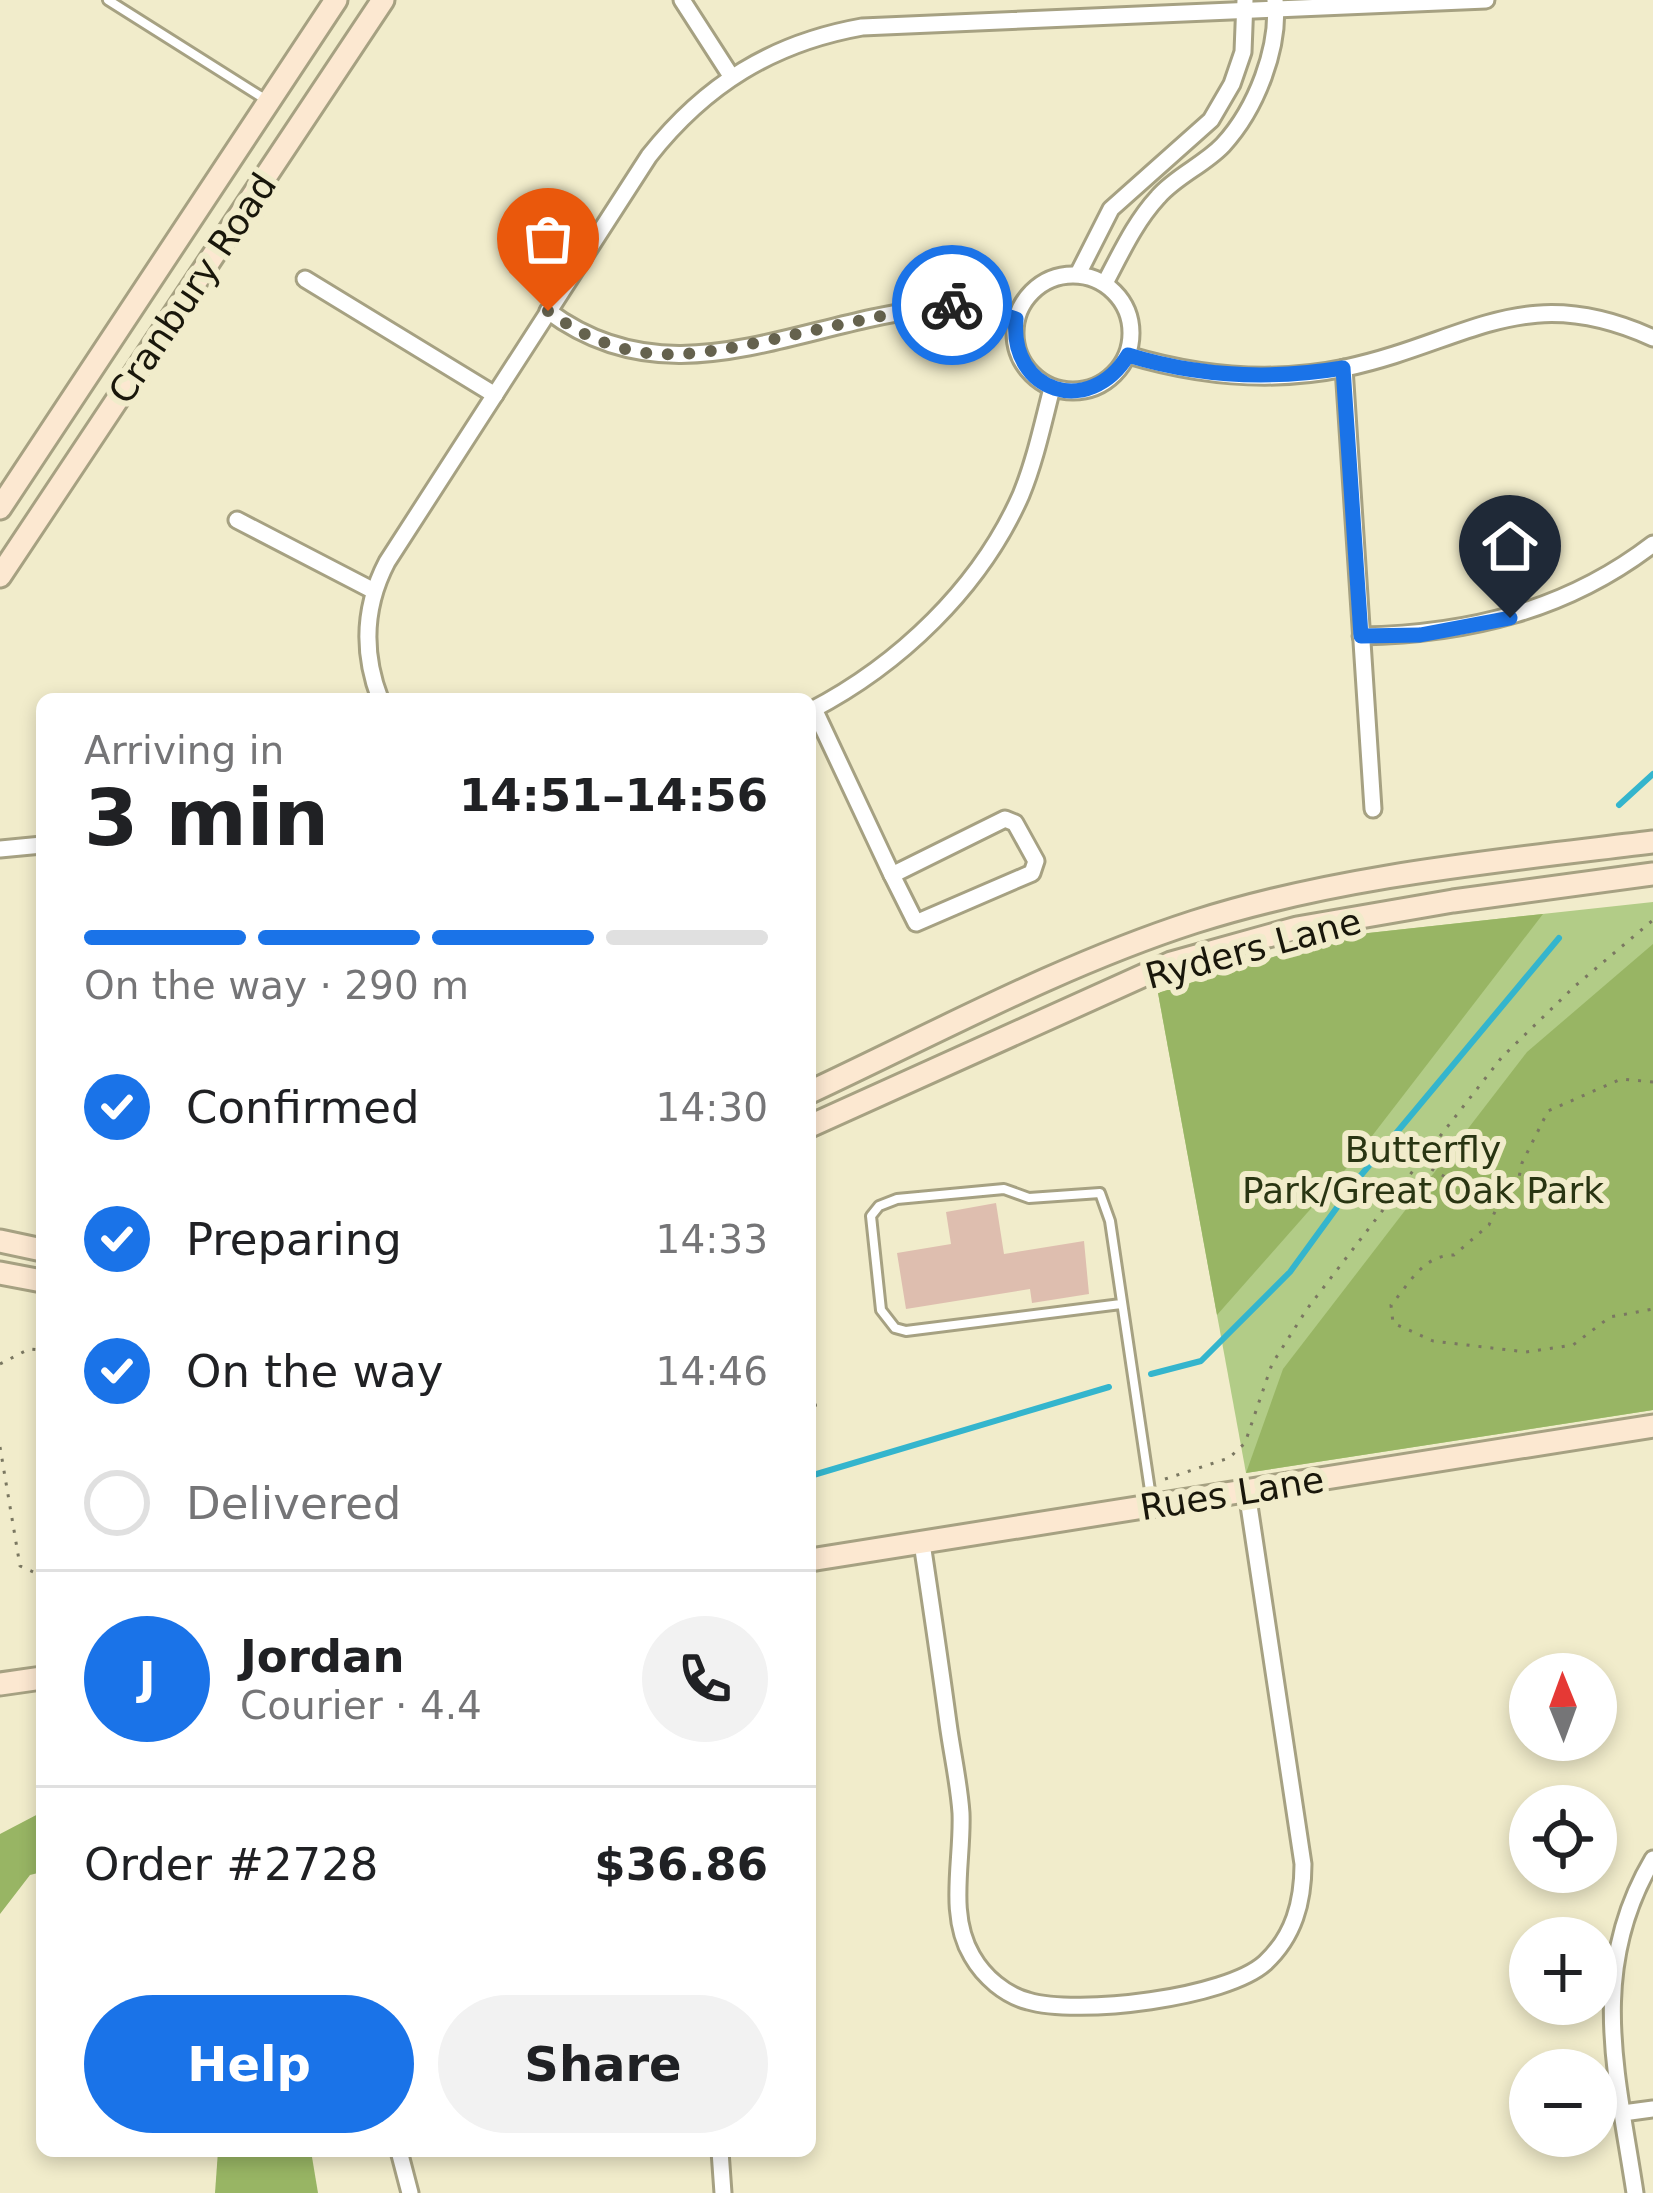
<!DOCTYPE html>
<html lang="en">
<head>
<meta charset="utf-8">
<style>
  body { margin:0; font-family:"DejaVu Sans",sans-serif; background:#f2f2f2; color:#202124; height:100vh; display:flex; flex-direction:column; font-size:45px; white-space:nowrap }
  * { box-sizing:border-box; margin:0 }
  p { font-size:39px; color:#757577 }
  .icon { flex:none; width:66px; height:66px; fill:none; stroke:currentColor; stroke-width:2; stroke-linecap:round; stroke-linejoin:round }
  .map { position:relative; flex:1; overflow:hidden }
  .details { position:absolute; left:36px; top:693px; width:780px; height:1464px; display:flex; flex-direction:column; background:#fff; border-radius:18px; box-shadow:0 6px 18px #0003 }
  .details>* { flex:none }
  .needle { width:78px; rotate:359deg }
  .tools { position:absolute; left:1509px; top:1653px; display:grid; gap:24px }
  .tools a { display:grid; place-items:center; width:108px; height:108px; border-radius:50%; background:#fff; box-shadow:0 6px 18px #0003; font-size:60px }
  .pin { position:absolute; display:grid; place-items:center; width:102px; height:102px; color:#fff; margin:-123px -51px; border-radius:50% 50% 50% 0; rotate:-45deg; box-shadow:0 0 12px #0007 }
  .pin .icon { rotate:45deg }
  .courier { position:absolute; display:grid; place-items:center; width:120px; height:120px; margin:-60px; border:9px solid #1a73e8; border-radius:50%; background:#fff; color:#222; box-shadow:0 3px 15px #0007 }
  .headline em { font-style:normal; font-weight:700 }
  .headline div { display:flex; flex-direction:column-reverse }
  .headline { display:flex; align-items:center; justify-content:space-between; height:204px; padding:0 48px }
  h1 { font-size:78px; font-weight:700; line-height:90px }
  .bar { display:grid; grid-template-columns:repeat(4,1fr); gap:18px 12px; align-content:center; height:144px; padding:0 48px }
  .bar i { height:15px; border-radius:9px; background:#e0e0e0 }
  .bar .active { background:#1a73e8 }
  .bar p { grid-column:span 4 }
  .line { display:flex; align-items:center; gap:30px; padding:0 48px; border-top:3px solid #e0e0e0 }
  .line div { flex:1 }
  .round { display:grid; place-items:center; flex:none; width:126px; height:126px; border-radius:63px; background:#f2f2f2 }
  ol { padding:0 48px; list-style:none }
  li { display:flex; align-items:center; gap:36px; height:132px }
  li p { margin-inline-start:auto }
  li .icon { padding:12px; border-radius:50%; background:#1a73e8; color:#fff; stroke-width:4 }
  li:last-child { color:#757577 }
  li i { width:66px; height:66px; border:6px solid #e0e0e0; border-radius:50% }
  .button { display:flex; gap:24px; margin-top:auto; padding:24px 48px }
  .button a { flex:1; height:138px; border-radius:72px; background:#1a73e8; color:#fff; font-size:48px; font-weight:700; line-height:138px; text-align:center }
  .button a+a { background:#f2f2f2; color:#202124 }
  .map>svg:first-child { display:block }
  .green { fill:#b2cc87 }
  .forest { fill:#98b564 }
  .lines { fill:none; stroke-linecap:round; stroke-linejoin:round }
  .stream { stroke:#34b5cd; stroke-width:6 }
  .building { fill:#debeaf }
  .lane-casing { stroke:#a6a182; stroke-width:14 }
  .street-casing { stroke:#a6a182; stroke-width:21 }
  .secondary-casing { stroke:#a6a182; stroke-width:27 }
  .path { stroke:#7a7761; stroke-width:3; stroke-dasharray:3 9; stroke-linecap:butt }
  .lane { stroke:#fff; stroke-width:8 }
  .street { stroke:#fff; stroke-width:15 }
  .secondary { stroke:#fce8d1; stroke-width:21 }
  .done { stroke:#65624e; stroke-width:12; stroke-dasharray:0 21.6 }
  .route { stroke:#1a73e8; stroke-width:15 }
  .labels { text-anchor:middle; stroke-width:12; stroke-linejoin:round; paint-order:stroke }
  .street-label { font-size:36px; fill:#19170b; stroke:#f1eccb }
  .park-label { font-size:36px; fill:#293512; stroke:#f1eccb }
</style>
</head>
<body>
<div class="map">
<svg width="1653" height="2193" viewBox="0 0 1653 2193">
  <rect width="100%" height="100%" fill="#f1eccb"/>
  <!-- green -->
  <polygon class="green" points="1653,902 1653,1410 1246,1473 1158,993 1341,936"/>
  <!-- forest -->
  <g class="forest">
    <polygon points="1543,914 1352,1162 1217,1315 1158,993 1341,936"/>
    <polygon points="1653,944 1653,1410 1246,1473 1283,1369 1527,1052"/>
    <polygon points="42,1812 42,1872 30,1875 0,1914 0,1834"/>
    <polygon points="218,2151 311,2151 318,2193 215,2193"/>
  </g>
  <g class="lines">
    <!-- stream -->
    <g class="stream">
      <polyline points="1619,805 1653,774"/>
      <polyline points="1151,1374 1201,1361 1290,1272 1357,1180 1559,938"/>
      <polyline points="810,1476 1109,1387"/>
    </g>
  </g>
  <!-- building -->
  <polygon class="building" points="996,1203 1004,1254 1084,1241 1089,1294 1032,1303 1030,1289 906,1309 897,1253 951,1244 946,1212"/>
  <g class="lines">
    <defs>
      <g id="lane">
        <polyline points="108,0 268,101"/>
        <polyline points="1121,1304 906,1331 895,1328 881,1310 871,1216 879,1206 897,1199 1004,1189 1029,1198 1100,1193 1110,1221 1152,1504"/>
      </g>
      <g id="street">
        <polyline points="682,0 731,76"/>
        <polyline points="1078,274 1111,209 1211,120 1232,84 1243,52 1245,0"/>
        <circle cx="1073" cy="333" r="58"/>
        <polyline points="305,279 495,395"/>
        <path d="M1105,283C1121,253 1135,222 1158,197C1176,176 1204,165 1223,145C1256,109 1280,48 1275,0"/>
        <path d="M548,311C652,389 758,343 872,318C924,307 966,299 1016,319"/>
        <path d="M1128,355C1198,376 1273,383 1345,368C1467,342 1524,279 1653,338"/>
        <polyline points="1344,368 1373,809"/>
        <polyline points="237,520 374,591"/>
        <path d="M1361,636C1469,634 1567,610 1653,544"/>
        <path d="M380,699C362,652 364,606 387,562L649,156C705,85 772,43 862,27L1486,0"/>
        <polyline points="814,709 892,875"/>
        <path d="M810,711C899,665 980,588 1021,495C1035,461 1043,423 1052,388"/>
        <polygon points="1005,819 1015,823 1036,861 1032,873 916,923 892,875"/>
        <polyline points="0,849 42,845"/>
        <path d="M922,1543C931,1603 940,1663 948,1723C952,1753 959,1783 961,1813C963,1860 947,1914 972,1956C984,1977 1005,1995 1028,2001C1078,2016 1226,1998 1265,1963C1294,1936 1303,1902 1303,1864L1247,1492"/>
        <polyline points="1623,2113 1653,2109"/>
        <polyline points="399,2151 410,2193"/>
        <polyline points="720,2151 723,2193"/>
        <path d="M1635,2193C1617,2074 1587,1970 1653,1859"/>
      </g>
      <g id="secondary">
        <polyline points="0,508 336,0"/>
        <polyline points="0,576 383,0"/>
        <path d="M810,1092C936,1033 1061,965 1194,922C1341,875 1500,861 1653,842"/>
        <polyline points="810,1126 1171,963 1297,928 1453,901 1653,874"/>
        <polyline points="0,1241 42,1250"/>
        <polyline points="0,1273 42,1281"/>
        <polyline points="810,1560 1653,1426"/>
        <polyline points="0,1684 42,1678"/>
      </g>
    </defs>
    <!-- lane casing -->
    <use href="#lane" class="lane-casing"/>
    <!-- street casing -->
    <use href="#street" class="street-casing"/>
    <!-- secondary casing -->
    <use href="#secondary" class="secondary-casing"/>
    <!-- path -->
    <g class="path">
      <path d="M1653,1082L1621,1079L1548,1111L1522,1163L1517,1187L1497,1207L1489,1225L1454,1255C1423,1255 1410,1283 1391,1305L1393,1323L1433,1341L1526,1352L1573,1345L1610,1317L1653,1309"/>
      <polyline points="1421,1163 1496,1206"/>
      <polyline points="810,1356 816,1411 810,1428"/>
      <polyline points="0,1364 29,1349 42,1350"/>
      <polyline points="0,1447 20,1566 42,1576"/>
      <polyline points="1165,1479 1229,1458 1245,1443 1272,1364 1307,1309 1419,1163 1502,1057 1575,986 1653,920"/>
    </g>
    <!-- lane -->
    <use href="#lane" class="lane"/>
    <!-- street -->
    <use href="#street" class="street"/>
    <!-- secondary -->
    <use href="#secondary" class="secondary"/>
  </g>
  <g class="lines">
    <!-- done -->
    <path class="done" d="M548,311C627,369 685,358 775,339C823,328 871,318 920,308L952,305"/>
    <!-- route -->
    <path class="route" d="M952,305L977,306L1016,319C1009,393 1090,418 1128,355C1199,377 1270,380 1343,368L1361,636L1420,635L1510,618"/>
  </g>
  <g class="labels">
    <!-- street labels -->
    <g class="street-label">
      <text transform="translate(192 288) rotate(-56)" y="13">Cranbury Road</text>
      <text transform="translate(1253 948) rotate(-15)" y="13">Ryders Lane</text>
      <text transform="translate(1232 1493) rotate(-9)" y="13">Rues Lane</text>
    </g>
    <!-- park labels -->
    <g class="park-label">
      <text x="1423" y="1162">Butterfly<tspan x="1423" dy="41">Park/Great Oak Park</tspan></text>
    </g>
  </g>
</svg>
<div class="tools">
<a><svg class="needle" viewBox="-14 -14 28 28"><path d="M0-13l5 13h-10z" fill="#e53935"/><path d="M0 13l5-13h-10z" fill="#757577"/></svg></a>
<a><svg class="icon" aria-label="locate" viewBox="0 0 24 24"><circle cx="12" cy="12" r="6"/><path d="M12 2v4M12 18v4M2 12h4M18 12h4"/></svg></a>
<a>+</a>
<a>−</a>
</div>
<div class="pin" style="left:548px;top:311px;background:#ea580c"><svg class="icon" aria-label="bag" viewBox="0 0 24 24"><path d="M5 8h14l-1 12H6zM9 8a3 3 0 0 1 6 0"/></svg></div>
<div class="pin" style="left:1510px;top:618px;background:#1f2937"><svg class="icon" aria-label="home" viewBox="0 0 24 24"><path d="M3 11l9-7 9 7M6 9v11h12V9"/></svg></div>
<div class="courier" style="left:952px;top:305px"><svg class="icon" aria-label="bike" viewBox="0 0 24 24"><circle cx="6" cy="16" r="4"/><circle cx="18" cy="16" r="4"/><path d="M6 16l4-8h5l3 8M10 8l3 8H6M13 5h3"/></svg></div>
<section class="details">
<div class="headline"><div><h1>3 min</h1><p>Arriving in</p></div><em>14:51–14:56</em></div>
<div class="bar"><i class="active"></i><i class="active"></i><i class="active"></i><i></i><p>On the way · 290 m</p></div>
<ol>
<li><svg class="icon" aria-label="check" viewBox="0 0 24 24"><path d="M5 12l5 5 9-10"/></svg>Confirmed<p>14:30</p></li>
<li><svg class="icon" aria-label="check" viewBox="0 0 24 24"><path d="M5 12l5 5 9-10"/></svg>Preparing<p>14:33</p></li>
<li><svg class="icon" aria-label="check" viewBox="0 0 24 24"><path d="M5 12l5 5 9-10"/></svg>On the way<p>14:46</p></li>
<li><i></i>Delivered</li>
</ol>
<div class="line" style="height:216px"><b class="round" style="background:#1a73e8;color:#fff">J</b><div><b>Jordan</b><p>Courier · 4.4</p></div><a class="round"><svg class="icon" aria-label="phone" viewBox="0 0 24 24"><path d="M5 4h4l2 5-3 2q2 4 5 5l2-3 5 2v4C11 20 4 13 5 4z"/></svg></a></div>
<div class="line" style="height:156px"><div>Order #2728</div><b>$36.86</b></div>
<div class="button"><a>Help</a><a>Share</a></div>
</section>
</div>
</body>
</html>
